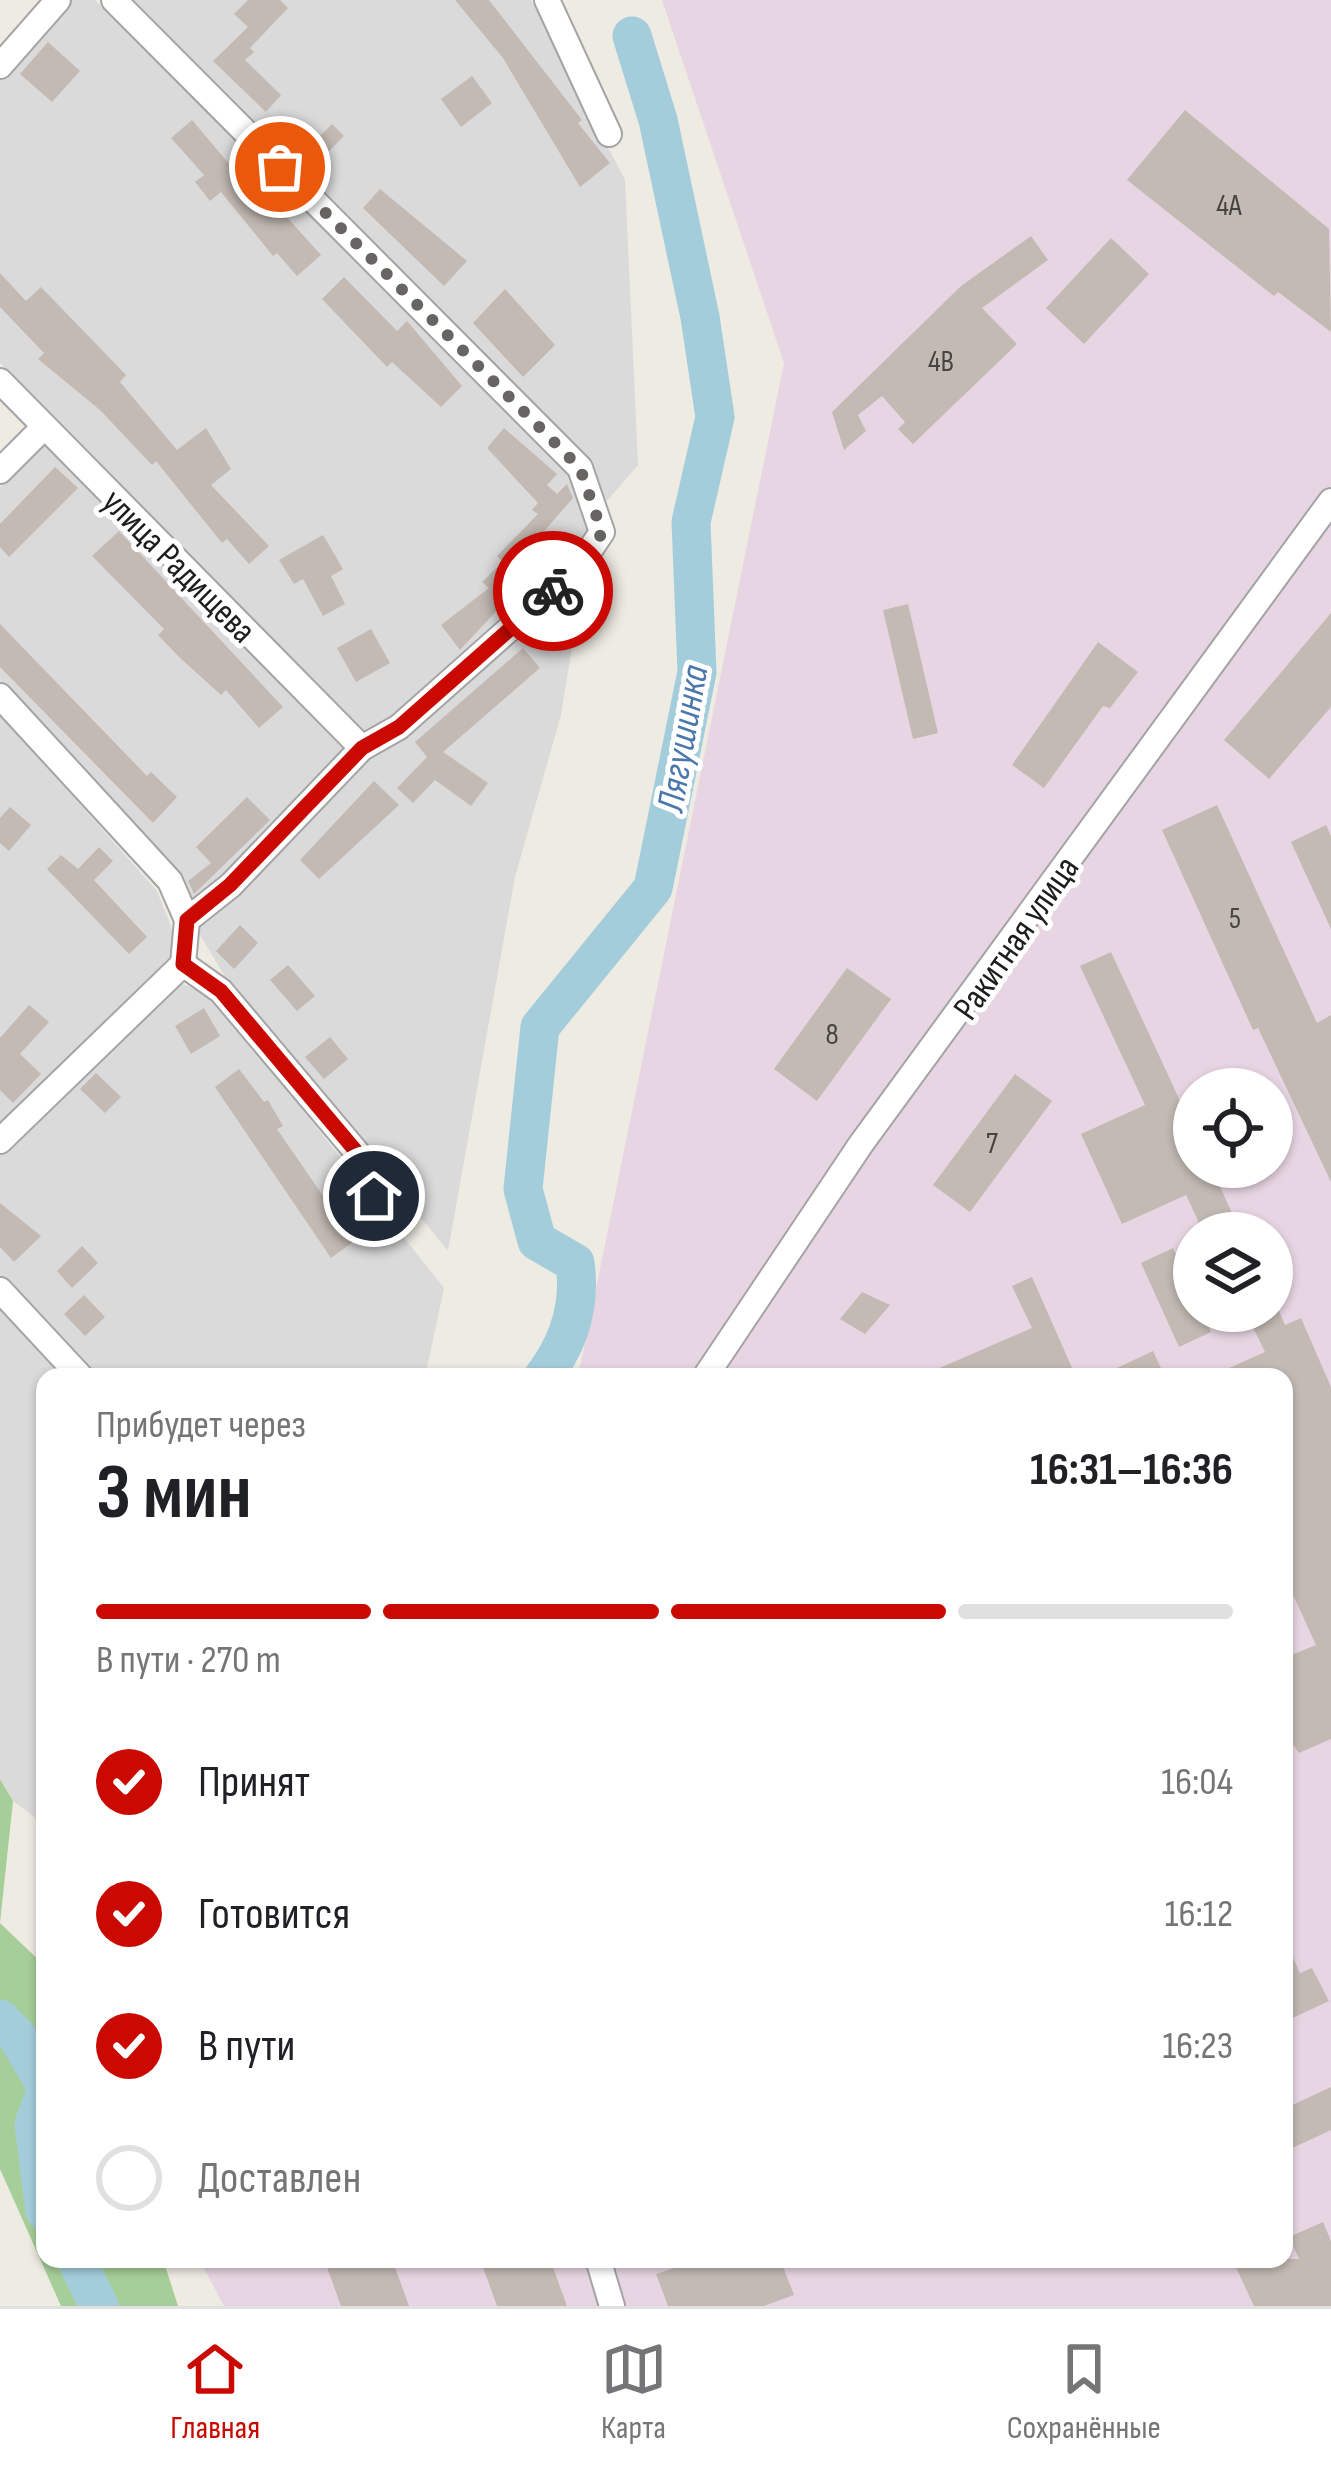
<!DOCTYPE html>
<html lang="ru">
<head>
<meta charset="utf-8">
<style>
  body { margin:0; font-family:"Sofia Sans Condensed",sans-serif; background:#f2f2f2; color:#202124; height:100vh; display:flex; flex-direction:column; font-size:45px; white-space:nowrap }
  * { box-sizing:border-box; margin:0 }
  p { font-size:39px; color:#757577 }
  .icon { flex:none; width:66px; height:66px; fill:none; stroke:currentColor; stroke-width:2; stroke-linecap:round; stroke-linejoin:round }
  .map { position:relative; flex:1; overflow:hidden }
  .side { position:absolute; left:36px; top:1368px; width:1257px; height:900px; display:flex; flex-direction:column; background:#fff; border-radius:24px; box-shadow:0 3px 9px #0004 }
  .side>* { flex:none }
  .controls { position:absolute; left:1173px; top:1068px; display:grid; gap:24px }
  .controls a { display:grid; place-items:center; width:120px; height:120px; border-radius:50%; background:#fff; box-shadow:0 3px 9px #0004; font-size:60px }
  .pin { position:absolute; display:grid; place-items:center; width:102px; height:102px; color:#fff; margin:-51px; border:6px solid #fff; border-radius:50%; box-shadow:0 3px 12px #0007 }
  .courier { position:absolute; display:grid; place-items:center; width:120px; height:120px; margin:-60px; border:9px solid #c90902; border-radius:50%; background:#fff; color:#222; box-shadow:0 3px 15px #0007 }
  .summary em { font-style:normal; font-weight:700 }
  .summary div { display:flex; flex-direction:column-reverse }
  .summary { display:flex; align-items:center; justify-content:space-between; height:204px; padding:0 60px }
  h1 { font-size:78px; font-weight:700; line-height:90px }
  .bar { display:grid; grid-template-columns:repeat(4,1fr); gap:18px 12px; align-content:center; height:144px; padding:0 60px }
  .bar i { height:15px; border-radius:9px; background:#e0e0e0 }
  .bar .selected { background:#c90902 }
  .bar p { grid-column:span 4 }
  ol { padding:0 60px; list-style:none }
  li { display:flex; align-items:center; gap:36px; height:132px }
  li p { margin-inline-start:auto }
  li .icon { padding:12px; border-radius:50%; background:#c90902; color:#fff; stroke-width:4 }
  li:last-child { color:#757577 }
  li i { width:66px; height:66px; border:6px solid #e0e0e0; border-radius:50% }
  .dock { display:flex; justify-content:space-around; align-items:center; height:168px; border-top:3px solid #e0e0e0; background:#fff; font-size:33px; color:#757577 }
  .dock a { display:grid; justify-items:center; gap:6px }
  .dock .selected { color:#c90902 }
  .map>svg:first-child { display:block }
  .residential { fill:#dbdada }
  .industrial { fill:#e8d5e3; fill-rule:evenodd }
  .forest { fill:#a6ce98 }
  .lines { fill:none; stroke-linecap:round; stroke-linejoin:round }
  .river { stroke:#a4cddc; stroke-width:39 }
  .building { fill:#c3bab3 }
  .minor-casing { stroke:#a4a4a4; stroke-width:28 }
  .minor { stroke:#fff; stroke-width:24 }
  .done { stroke:#666562; stroke-width:12; stroke-dasharray:0 21.6 }
  .route { stroke:#c90902; stroke-width:15 }
  .labels { text-anchor:middle; stroke-width:10; stroke-linejoin:round; paint-order:stroke }
  .number-label { font-size:30px; fill:#464442 }
  .street-label { font-size:36px; fill:#1d1d1d; stroke:#fff }
  .water-label { font-size:39px; font-style:italic; fill:#4b78ac; stroke:#fff }
</style>
</head>
<body>
<div class="map">
<svg width="1331" height="2306" viewBox="0 0 1331 2306">
  <rect width="100%" height="100%" fill="#eeebe3"/>
  <!-- residential -->
  <g class="residential">
    <polygon points="66,0 95,0 572,473 588,514 587,536 569,564 390,719 364,732 0,363 0,76"/>
    <polygon points="130,0 531,0 625,180 638,465 607,501 588,464"/>
    <polygon points="45,443 361,757 584,574 561,715 515,877 448,1251 229,983 197,930 173,873 0,680 0,487"/>
    <polygon points="0,714 157,891 171,926 181,983 214,998 444,1288 425,1377 45,1377 45,1825 13,1801 0,1778"/>
  </g>
  <!-- industrial -->
  <path class="industrial" d="M662,0H1331V2306H224L199,2259H1284V1377H578L784,363ZM1194,1089H1272V1167H1194ZM1194,1233H1272V1311H1194Z"/>
  <!-- forest -->
  <polygon class="forest" points="0,1779 13,1801 0,1923 45,1966 45,2259 163,2259 178,2306 61,2306 0,2169"/>
  <g class="lines">
    <!-- river -->
    <g class="river">
      <path d="M543,1377C569,1343 581,1305 575,1263L537,1241L523,1189L540,1027L653,888L697,672L691,522L715,417L700,317L658,120L632,36"/>
      <polyline points="0,2019 17,2036 45,2084"/>
      <polyline points="45,2095 34,2124 45,2211"/>
      <polyline points="76,2259 99,2306"/>
    </g>
  </g>
  <!-- building -->
  <g class="building">
    <polygon points="248,0 280,0 288,8 250,48 254,52 245,60 281,95 266,112 213,61 248,27 234,14"/>
    <polygon points="455,0 489,0 582,120 578,123 610,163 580,187 503,58"/>
    <polygon points="48,42 80,71 52,102 20,74"/>
    <polygon points="472,76 492,103 461,127 441,99"/>
    <polygon points="1185,110 1329,229 1331,332 1278,292 1274,296 1127,180"/>
    <polygon points="192,120 253,192 279,218 284,214 321,255 297,276 277,253 273,256 221,192 210,201 195,182 204,175 171,138"/>
    <polygon points="332,124 344,136 313,167 301,155"/>
    <polygon points="380,189 467,261 444,286 363,208"/>
    <polygon points="1031,236 1048,260 982,308 1017,344 913,444 898,429 905,422 882,396 858,415 866,431 844,450 832,412 961,286"/>
    <polygon points="1111,238 1149,274 1084,344 1046,308"/>
    <polygon points="0,273 26,301 41,287 126,375 120,382 177,450 206,428 231,469 211,485 269,546 249,564 227,539 222,543 156,461 152,465 100,410 38,359 44,353 0,307"/>
    <polygon points="344,277 397,331 407,321 462,386 441,407 392,362 387,367 322,299"/>
    <polygon points="505,289 555,345 523,377 473,323"/>
    <polygon points="504,428 557,474 547,485 557,494 567,484 573,498 532,545 542,555 514,584 518,588 460,650 441,625 489,588 482,582 503,562 497,556 538,514 532,510 538,503 487,448"/>
    <polygon points="55,467 78,488 9,557 0,547 0,524"/>
    <polygon points="119,531 283,707 259,728 226,690 221,695 178,656 158,635 164,629 92,556"/>
    <polygon points="323,535 343,569 331,576 345,604 323,616 303,579 294,584 279,560"/>
    <polygon points="908,604 938,733 913,739 883,610"/>
    <polygon points="1331,613 1331,707 1269,779 1224,740"/>
    <polygon points="0,624 147,776 151,772 177,797 153,823 0,667"/>
    <polygon points="371,629 390,663 356,682 337,648"/>
    <polygon points="1098,642 1138,672 1110,708 1103,706 1044,788 1012,765"/>
    <polygon points="523,648 540,668 443,752 488,783 471,806 435,780 413,803 397,788 427,757 415,742"/>
    <polygon points="374,781 399,805 319,879 300,860"/>
    <polygon points="247,797 270,820 194,894 188,881 211,863 196,847"/>
    <polygon points="1217,805 1317,1023 1331,1015 1331,1182 1258,1028 1253,1030 1162,830"/>
    <polygon points="10,807 31,825 9,851 0,843 0,818"/>
    <polygon points="1326,825 1331,836 1331,929 1291,842"/>
    <polygon points="99,847 113,861 94,880 147,937 129,954 47,869 61,855 78,869"/>
    <polygon points="240,925 258,943 234,969 216,951"/>
    <polygon points="1111,952 1194,1131 1194,1167 1211,1167 1241,1233 1204,1233 1186,1195 1122,1224 1081,1134 1145,1105 1080,966"/>
    <polygon points="288,965 315,996 297,1011 270,980"/>
    <polygon points="847,968 891,999 817,1101 774,1069"/>
    <polygon points="29,1005 49,1022 20,1054 41,1074 13,1103 0,1090 0,1038"/>
    <polygon points="204,1008 220,1036 191,1054 175,1026"/>
    <polygon points="330,1037 348,1059 324,1079 305,1057"/>
    <polygon points="239,1069 264,1102 268,1100 283,1126 277,1129 354,1241 331,1258 215,1087"/>
    <polygon points="96,1073 121,1097 105,1113 80,1089"/>
    <polygon points="1015,1074 1052,1101 970,1212 933,1185"/>
    <polygon points="0,1203 41,1236 14,1262 0,1247"/>
    <polygon points="82,1246 98,1263 72,1288 57,1271"/>
    <polygon points="1173,1248 1194,1294 1194,1311 1202,1311 1211,1332 1179,1347 1141,1263"/>
    <polygon points="1032,1277 1076,1377 919,1377 1032,1328 1012,1286"/>
    <polygon points="862,1292 890,1305 865,1334 840,1319"/>
    <polygon points="84,1295 105,1317 85,1336 64,1314"/>
    <polygon points="1272,1295 1285,1325 1301,1318 1331,1387 1331,1739 1299,1753 1294,1746 1284,1751 1284,1658 1316,1645 1284,1575 1284,1377 1209,1377 1265,1352 1245,1311 1272,1311"/>
    <polygon points="1153,1351 1165,1377 1098,1377"/>
    <polygon points="1284,1938 1300,1973 1312,1968 1329,2001 1284,2022"/>
    <polygon points="1331,2087 1331,2130 1284,2152 1284,2109"/>
    <polygon points="1323,2222 1331,2241 1331,2306 1254,2306 1232,2259 1299,2259 1289,2237"/>
    <polygon points="324,2259 392,2259 409,2306 341,2306"/>
    <polygon points="480,2259 550,2259 567,2306 497,2306"/>
    <polygon points="702,2259 780,2259 794,2295 764,2306 668,2306 656,2274"/>
  </g>
  <g class="lines">
    <defs>
      <g id="minor">
        <polyline points="114,0 580,468 602,532 578,568 399,727 362,748 231,885 187,920"/>
        <polyline points="547,0 609,134"/>
        <polyline points="0,66 58,0"/>
        <polyline points="0,381 362,748"/>
        <polyline points="0,471 43,428"/>
        <polyline points="0,696 170,881 187,920 183,964 221,991 365,1162 374,1196"/>
        <polyline points="0,1141 183,964"/>
        <polyline points="0,1290 81,1377"/>
        <polyline points="705,1377 861,1144 1331,501"/>
        <polyline points="598,2259 612,2306"/>
      </g>
    </defs>
    <!-- minor casing -->
    <use href="#minor" class="minor-casing"/>
    <!-- minor -->
    <use href="#minor" class="minor"/>
  </g>
  <g class="lines">
    <!-- done -->
    <polyline class="done" points="280,167 580,468 602,532 593,550 553,591"/>
    <!-- route -->
    <polyline class="route" points="374,1196 365,1162 221,991 183,964 187,920 230,885 362,748 399,727 553,591"/>
  </g>
  <g class="labels">
    <!-- number labels -->
    <g class="number-label">
      <text x="1229" y="215">4А</text>
      <text x="941" y="371">4В</text>
      <text x="1235" y="928">5</text>
      <text x="832" y="1044">8</text>
      <text x="992" y="1153">7</text>
    </g>
    <!-- street labels -->
    <g class="street-label">
      <text transform="translate(180 565) rotate(45)" y="13">улица Радищева</text>
      <text transform="translate(1015 937) rotate(-55)" y="13">Ракитная улица</text>
    </g>
    <!-- water labels -->
    <g class="water-label">
      <text transform="translate(681 738) rotate(-80)" y="14">Лягушинка</text>
    </g>
  </g>
</svg>
<div class="controls">
<a><svg class="icon" aria-label="locate" viewBox="0 0 24 24"><circle cx="12" cy="12" r="6"/><path d="M12 2v4M12 18v4M2 12h4M18 12h4"/></svg></a>
<a><svg class="icon" aria-label="layers" viewBox="0 0 24 24"><path d="M12 4l9 5-9 5-9-5zM3 14l9 5 9-5"/></svg></a>
</div>
<div class="pin" style="left:280px;top:167px;background:#ea580c"><svg class="icon" aria-label="bag" viewBox="0 0 24 24"><path d="M5 8h14l-1 12H6zM9 8a3 3 0 0 1 6 0"/></svg></div>
<div class="pin" style="left:374px;top:1196px;background:#1f2937"><svg class="icon" aria-label="home" viewBox="0 0 24 24"><path d="M3 11l9-7 9 7M6 9v11h12V9"/></svg></div>
<div class="courier" style="left:553px;top:591px"><svg class="icon" aria-label="bike" viewBox="0 0 24 24"><circle cx="6" cy="16" r="4"/><circle cx="18" cy="16" r="4"/><path d="M6 16l4-8h5l3 8M10 8l3 8H6M13 5h3"/></svg></div>
<section class="side">
<div class="summary"><div><h1>3 мин</h1><p>Прибудет через</p></div><em>16:31–16:36</em></div>
<div class="bar"><i class="selected"></i><i class="selected"></i><i class="selected"></i><i></i><p>В пути · 270 m</p></div>
<ol>
<li><svg class="icon" aria-label="check" viewBox="0 0 24 24"><path d="M5 12l5 5 9-10"/></svg>Принят<p>16:04</p></li>
<li><svg class="icon" aria-label="check" viewBox="0 0 24 24"><path d="M5 12l5 5 9-10"/></svg>Готовится<p>16:12</p></li>
<li><svg class="icon" aria-label="check" viewBox="0 0 24 24"><path d="M5 12l5 5 9-10"/></svg>В пути<p>16:23</p></li>
<li><i></i>Доставлен</li>
</ol>
</section>
</div>
<nav class="dock">
<a class="selected"><svg class="icon" aria-label="home" viewBox="0 0 24 24"><path d="M3 11l9-7 9 7M6 9v11h12V9"/></svg>Главная</a>
<a><svg class="icon" aria-label="map" viewBox="0 0 24 24"><path d="M3 6l6-2 6 2 6-2v14l-6 2-6-2-6 2zM9 4v14M15 6v14"/></svg>Карта</a>
<a><svg class="icon" aria-label="saved" viewBox="0 0 24 24"><path d="M7 4h10v16l-5-4-5 4z"/></svg>Сохранённые</a>
</nav>
</body>
</html>
